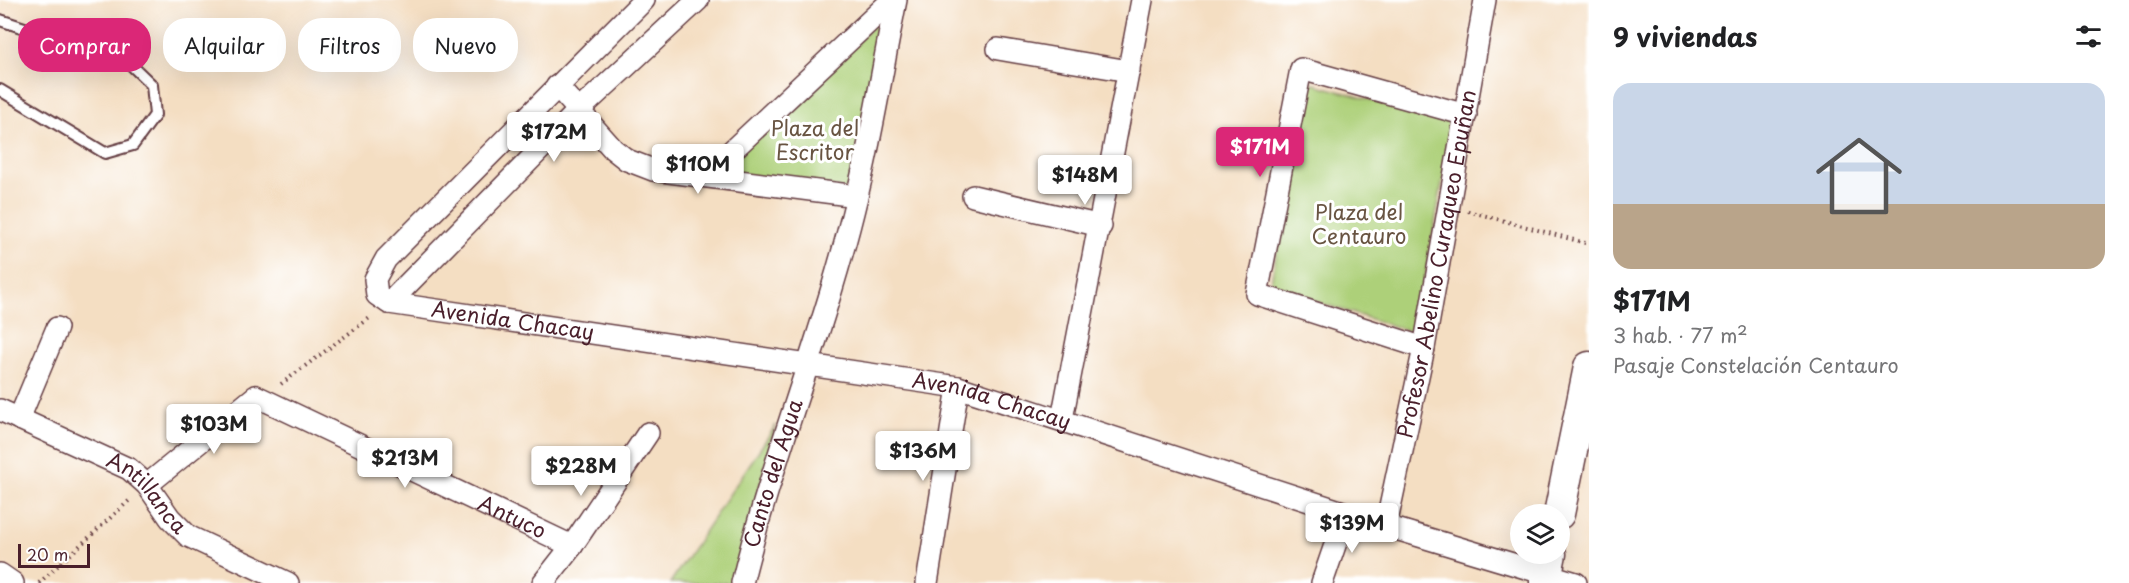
<!DOCTYPE html>
<html lang="es">
<meta charset="utf-8">
<style>
body{margin:0;font-family:"Playpen Sans",sans-serif;background:#f6f6f6;color:#202124;height:100vh;display:flex;flex-direction:column;font-size:22px;white-space:nowrap}
*{box-sizing:border-box;margin:0}
p{font-size:20px;color:#757577}
.icon{flex:none;width:33px;height:33px;fill:none;stroke:currentColor;stroke-width:2;stroke-linecap:round;stroke-linejoin:round}
.map{position:relative;flex:1;overflow:hidden}
.drawer{display:flex;flex-direction:column;background:#fff;width:540px}
.drawer>*{flex:none}
.top-card{position:absolute;left:18px;top:18px;width:570px;height:54px;display:flex;gap:12px}
.tools{position:absolute;left:1510px;top:504px;display:grid;gap:12px}
.tools a{display:grid;place-items:center;width:60px;height:60px;border-radius:50%;background:#fff;box-shadow:0 6px 24px #0002;font-size:30px}
.scale{position:absolute;left:18px;bottom:15px;width:72px;box-sizing:border-box;padding-left:6px;border:3px solid #4a1f2b;border-top:0;font-size:16px;line-height:21px;white-space:nowrap;color:#4a1f2b;-webkit-text-stroke:4px #fff;paint-order:stroke}
.price{position:absolute;translate:-50% -51px;padding:0 14px;border-radius:6px;background:#fff;color:#222;font-size:20px;line-height:39px;filter:drop-shadow(0 2px 3px #0008)}
.price::after{content:'';position:absolute;left:50%;top:36px;width:18px;height:14px;margin-left:-9px;background:inherit;clip-path:polygon(0 0,100% 0,50% 100%)}
.price.on{background:#db2777;color:#fff}
ul{padding:0;list-style:none}
li{display:grid;align-content:center;gap:12px;height:318px;padding:0 24px}
li span{display:grid;place-items:center;height:186px;border-radius:18px;color:#555}
li>.icon{margin-inline-start:auto}
span .icon{width:108px;height:108px;fill:#fffc;stroke-width:1}
li b{font-size:26px}
h2{display:flex;justify-content:space-between;align-items:center;height:72px;padding:0 24px;font-size:26px}
.tag{padding:0 21px;border-radius:24px;background:#fff;box-shadow:0 6px 24px #0002;font-size:21px;line-height:54px}
.tag.on{background:#db2777;color:#fff}
main{display:flex;flex:1;min-height:0}
.map>svg:first-child{display:block}
</style>
<main>
<div class="map">
<svg width="1589" height="583" viewBox="0 0 1589 583">
<rect width="100%" height="100%" fill="#fff"/>
<filter id="ink" filterUnits="userSpaceOnUse"><feTurbulence type="fractalNoise" baseFrequency=".0167" numOctaves="2"/><feDisplacementMap in="SourceGraphic" scale="12" xChannelSelector="R" yChannelSelector="G"/><feConvolveMatrix kernelMatrix="1 2 1 2 8 2 1 2 1" color-interpolation-filters="sRGB"/></filter>
<filter id="wash" filterUnits="userSpaceOnUse"><feTurbulence type="fractalNoise" baseFrequency=".008" numOctaves="4" result="noise"/><feDisplacementMap in="SourceGraphic" scale="24" xChannelSelector="R" yChannelSelector="G"/><feGaussianBlur stdDeviation="1.35" result="paint"/><feColorMatrix in="noise" values="0 0 0 0 0 0 0 0 0 0 0 0 0 0 0 0 0 1.4 0 .05"/><feComposite in="paint" operator="in"/></filter>
<g filter="url(#wash)">
<rect width="100%" height="100%" fill="#f4dec2"/>
<path fill="#add079" stroke="#7c7852" stroke-width="1.5" d="M886,14L850,190L717,173Z
M1310,83L1453,123L1415,333L1270,287Z
M776,425L734,583H670Z"/>
</g>
<g filter="url(#ink)">
<g fill="none" stroke-linecap="round" stroke-linejoin="round">
<g stroke="#643c42" stroke-width="14">
<path id="lane" d="M0,20L128,62L152,85L155,115L133,145L105,153L0,90"/>
</g>
<g stroke="#643c42" stroke-width="24">
<g id="street">
<path id="s1" d="M644,0L386,259L375,279L377,295L389,303L958,387L1386,526L1576,583"/>
<path d="M998,49L1129,71"/>
<path d="M557,86L613,149L627,160L653,170L857,196"/>
<path d="M705,176L892,0"/>
<path d="M973,196L1101,226"/>
<path d="M389,303L578,111L698,0"/>
<path d="M1424,348L1257,294L1301,69L1466,115"/>
<path id="s2" d="M0,410L129,469L147,485L170,518L188,536L288,583"/>
<path d="M19,419L57,328"/>
<path d="M1062,419L1142,0"/>
<path id="s3" d="M147,485L256,396L572,546"/>
<path id="s4" d="M1386,526L1424,348L1485,0"/>
<path d="M0,574L13,583"/>
<path d="M543,583L572,546L648,433"/>
<path id="s5" d="M742,583C774,452 826,327 857,196C873,131 883,65 896,0"/>
<path d="M927,583L958,387"/>
<path d="M1322,583L1346,513"/>
</g>
</g>
<g stroke="#643c42" stroke-width="33">
<path id="secondary" d="M1559,514L1589,367
M1545,583L1551,554"/>
</g>
<path stroke="#643c42" stroke-width="4" stroke-dasharray="1.5 4.5" stroke-linecap="butt" d="M1468,211L1589,244
M281,384L371,317
M39,583L131,499"/>
<use href="#lane" stroke="#fff" stroke-width="10"/>
<use href="#street" stroke="#fff" stroke-width="21"/>
<use href="#secondary" stroke="#fff" stroke-width="30"/>
</g>
</g>
<g text-anchor="middle" stroke-width="6" stroke-linejoin="round" paint-order="stroke">
<g font-size="21" fill="#685442" stroke="#fff">
<text x="815" y="136">Plaza del<tspan x="815" dy="24">Escritor</tspan></text>
<text x="1359" y="220">Plaza del<tspan x="1359" dy="24">Centauro</tspan></text>
</g>
<g font-size="21" fill="#4a1f2b" stroke="#fff">
<text dy="7" stroke="none"><textPath href="#s4" startOffset="267">Profesor Abelino Curaqueo Epuñan</textPath></text>
<text dy="7" stroke="none"><textPath href="#s1" startOffset="544">Avenida Chacay</textPath></text>
<text dy="7" stroke="none"><textPath href="#s1" startOffset="1030">Avenida Chacay</textPath></text>
<text dy="7" stroke="none"><textPath href="#s5" startOffset="114">Canto del Agua</textPath></text>
<text dy="7" stroke="none"><textPath href="#s2" startOffset="171">Antillanca</textPath></text>
<text dy="7" stroke="none"><textPath href="#s3" startOffset="424">Antuco</textPath></text>
</g>
</g>
</svg>
<div class="tools">
<a><svg class="icon" aria-label="layers" viewBox="0 0 24 24"><path d="M12 4l9 5-9 5-9-5zM3 14l9 5 9-5"/></svg></a>
</div>
<div class="scale">20 m</div>
<b class="price" style="left:554px;top:163px">$172M</b>
<b class="price on" style="left:1260px;top:178px">$171M</b>
<b class="price" style="left:698px;top:195px">$110M</b>
<b class="price" style="left:1085px;top:206px">$148M</b>
<b class="price" style="left:214px;top:455px">$103M</b>
<b class="price" style="left:923px;top:482px">$136M</b>
<b class="price" style="left:405px;top:489px">$213M</b>
<b class="price" style="left:581px;top:497px">$228M</b>
<b class="price" style="left:1352px;top:554px">$139M</b>
<div class="top-card">
<a class="tag on">Comprar</a>
<a class="tag">Alquilar</a>
<a class="tag">Filtros</a>
<a class="tag">Nuevo</a>
</div>
</div>
<section class="drawer">
<h2>9 viviendas<svg class="icon" aria-label="filters" viewBox="0 0 24 24"><path d="M4 7h16M4 17h16"/><circle cx="9" cy="7" r="2"/><circle cx="15" cy="17" r="2"/></svg></h2>
<ul>
<li><span style="background:linear-gradient(#c9d6e8 65%,#b9a48a 0)"><svg class="icon" aria-label="home" viewBox="0 0 24 24"><path d="M3 11l9-7 9 7M6 9v11h12V9"/></svg></span><div><b>$171M</b><p>3 hab. · 77 m²</p><p>Pasaje Constelación Centauro</p></div></li>
</ul>
</section>
</main>
